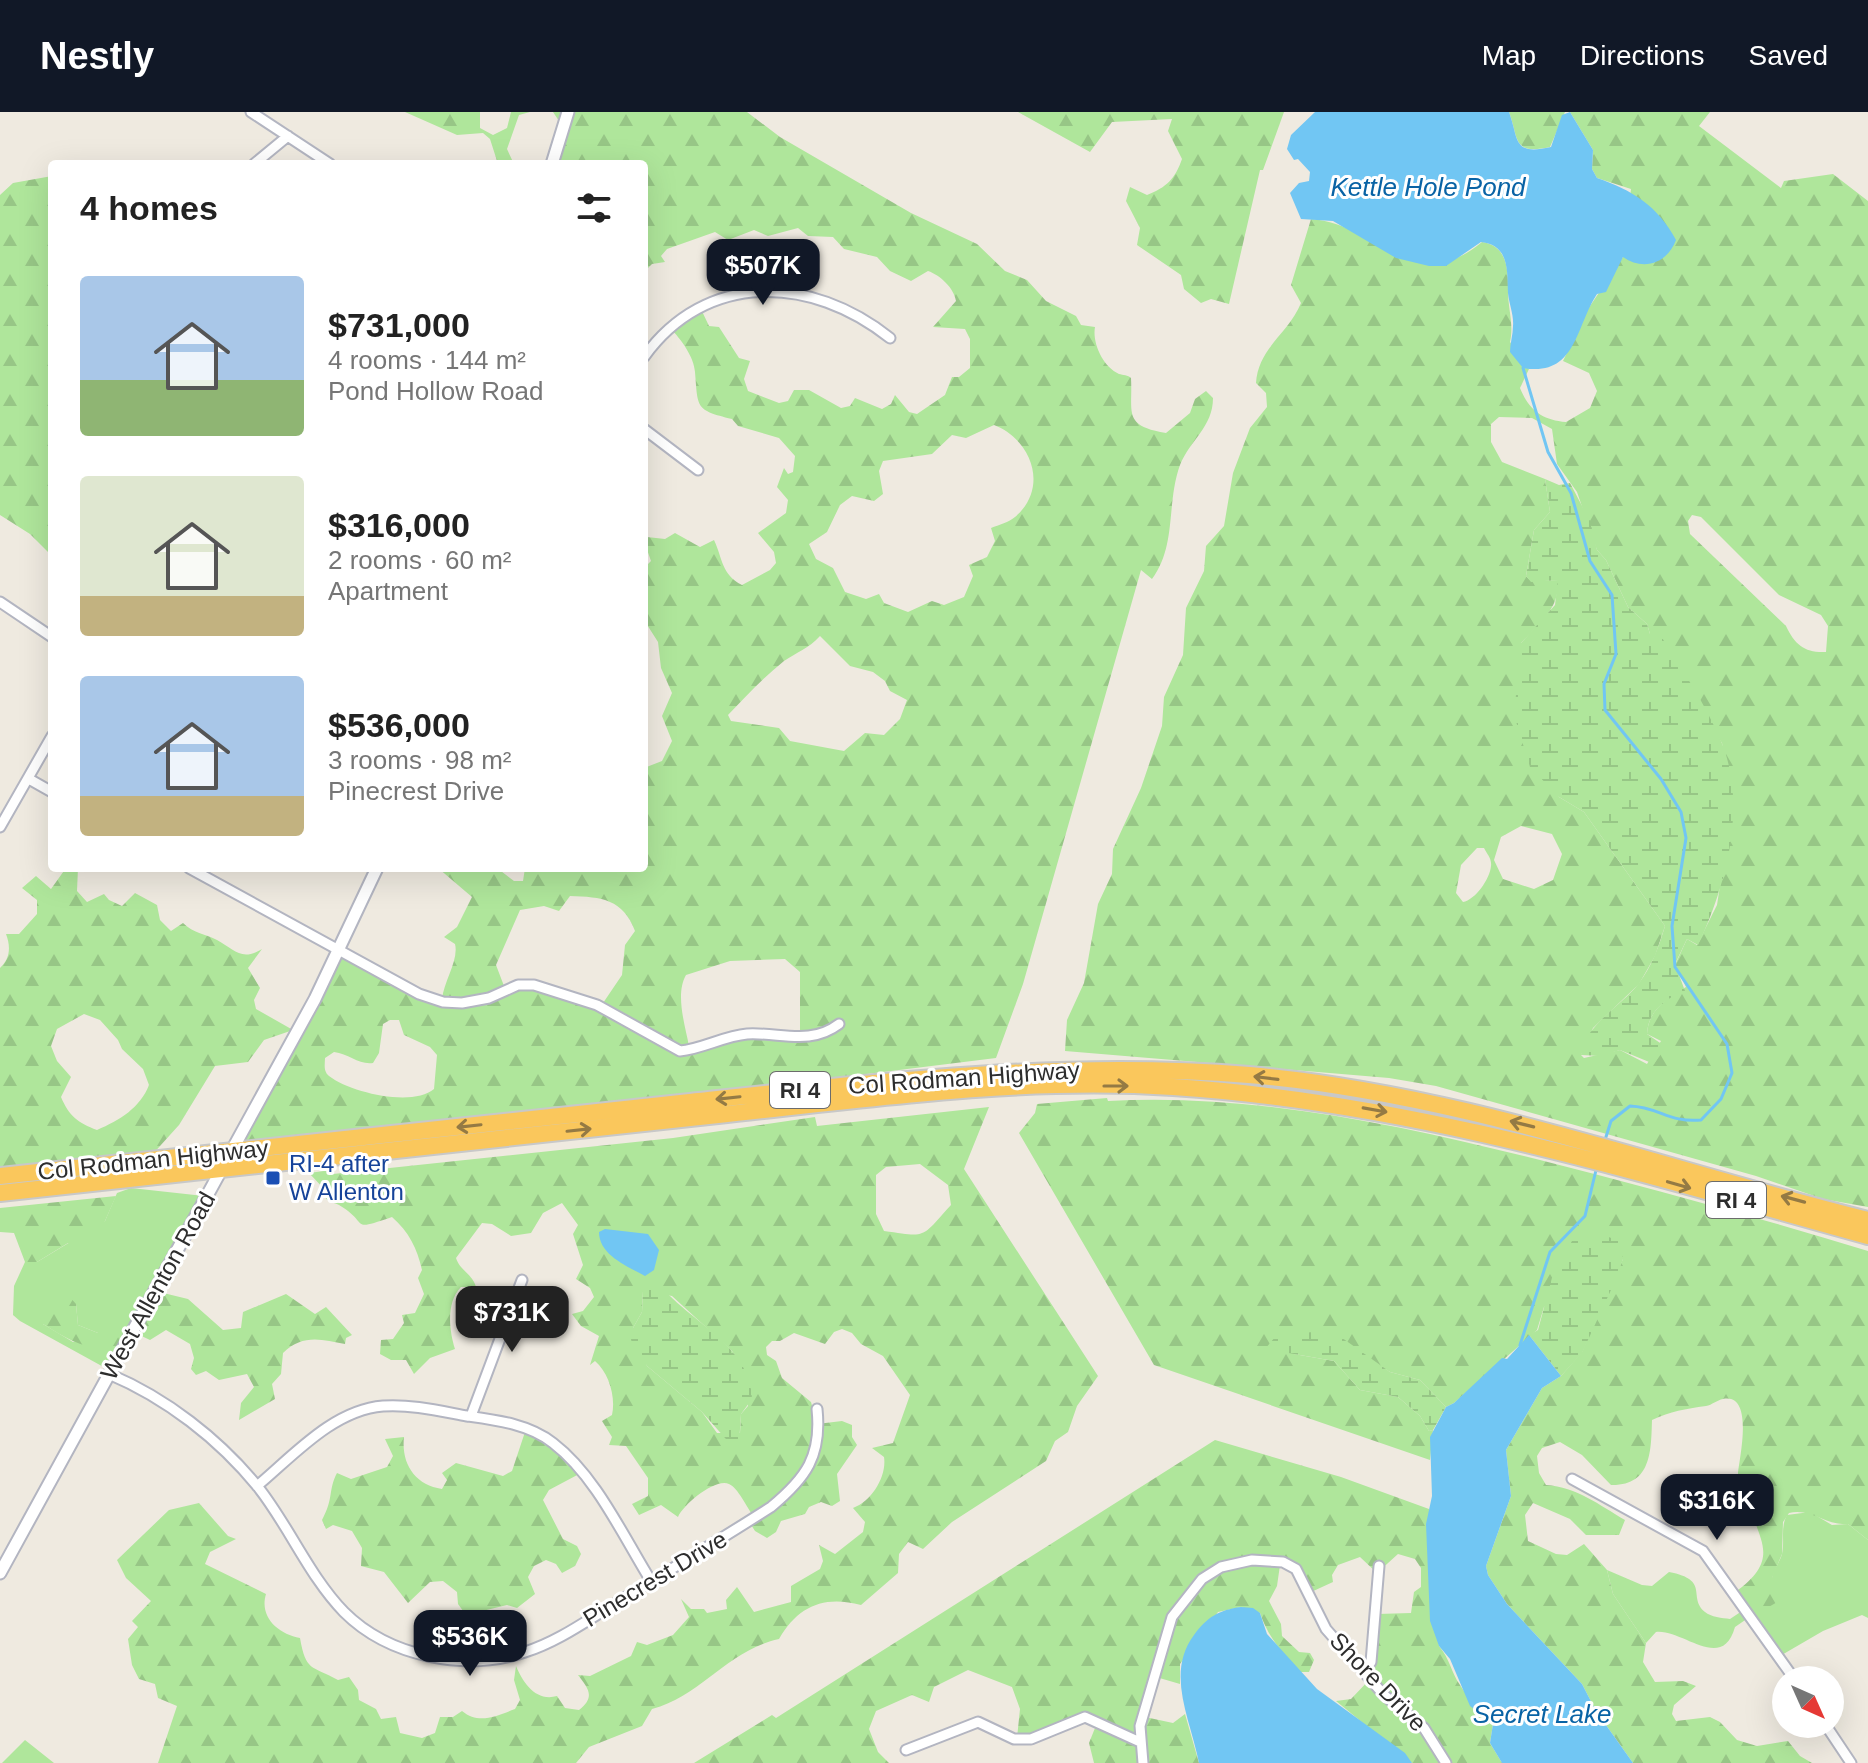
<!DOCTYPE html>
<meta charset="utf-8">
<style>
body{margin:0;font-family:Helvetica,sans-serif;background:#f6f6f6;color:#222;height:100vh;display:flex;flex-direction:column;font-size:30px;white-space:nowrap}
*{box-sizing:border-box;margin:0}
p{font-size:26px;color:#767676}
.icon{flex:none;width:44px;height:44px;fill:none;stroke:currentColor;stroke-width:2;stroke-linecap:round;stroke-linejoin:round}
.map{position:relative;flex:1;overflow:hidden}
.drawer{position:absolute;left:48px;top:48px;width:600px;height:712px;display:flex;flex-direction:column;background:#fff;border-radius:8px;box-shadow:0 8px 32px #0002}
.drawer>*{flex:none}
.needle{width:52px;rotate:135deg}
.buttons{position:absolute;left:1772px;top:1554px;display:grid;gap:16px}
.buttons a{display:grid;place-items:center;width:72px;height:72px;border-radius:50%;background:#fff;box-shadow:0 8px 32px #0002;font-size:40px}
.price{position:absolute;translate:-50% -68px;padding:0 18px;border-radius:16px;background:#111827;color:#fff;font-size:26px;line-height:52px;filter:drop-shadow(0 2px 4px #0008)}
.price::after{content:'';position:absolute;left:50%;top:48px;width:24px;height:18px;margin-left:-12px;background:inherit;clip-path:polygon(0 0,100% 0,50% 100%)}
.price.on{background:#222;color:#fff}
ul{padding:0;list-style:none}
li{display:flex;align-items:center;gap:24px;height:200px;padding:0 32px}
li span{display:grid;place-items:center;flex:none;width:224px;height:160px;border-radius:8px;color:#555}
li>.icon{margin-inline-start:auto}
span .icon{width:96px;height:96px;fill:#fffc;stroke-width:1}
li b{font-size:34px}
h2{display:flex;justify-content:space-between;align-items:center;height:96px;padding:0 32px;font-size:34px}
header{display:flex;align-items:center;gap:48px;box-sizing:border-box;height:112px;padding:0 40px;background:#111827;color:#fff}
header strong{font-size:38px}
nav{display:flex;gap:44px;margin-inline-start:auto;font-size:28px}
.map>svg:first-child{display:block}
</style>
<header>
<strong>Nestly</strong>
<nav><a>Map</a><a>Directions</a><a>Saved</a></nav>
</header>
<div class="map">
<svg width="1868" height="1651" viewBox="0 0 1868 1651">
<defs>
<pattern id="forest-firs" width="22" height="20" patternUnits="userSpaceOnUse" patternTransform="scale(2)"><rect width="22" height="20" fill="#afe69b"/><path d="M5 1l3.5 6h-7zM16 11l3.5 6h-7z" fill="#97c686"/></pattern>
<pattern id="wetland-marsh" width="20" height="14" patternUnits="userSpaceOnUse" patternTransform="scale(2)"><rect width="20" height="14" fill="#afe69b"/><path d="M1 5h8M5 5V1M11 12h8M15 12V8" fill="none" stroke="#97c686"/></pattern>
</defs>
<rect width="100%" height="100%" fill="#efeae0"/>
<path fill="#afe69b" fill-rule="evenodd" d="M131,1076L204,1084L109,1258L20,1209L13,1203L14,1174L25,1150H37L105,1109L117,1081ZM76,1192L78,1213L98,1221L73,1230L43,1212Z
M1810,1400L1832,1413L1848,1412L1868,1428V1506L1862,1503L1823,1519L1780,1544L1752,1504C1767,1493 1770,1484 1772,1466C1773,1458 1780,1450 1782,1442C1785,1428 1780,1416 1787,1403Z
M1607,1458L1642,1473L1652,1474L1669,1460C1711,1468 1687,1485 1705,1500C1711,1505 1722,1506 1730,1507L1745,1497L1751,1504L1735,1515C1722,1561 1683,1517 1656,1520L1646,1531L1613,1482Z
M25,1628L54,1651H2Z"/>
<path fill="url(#forest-firs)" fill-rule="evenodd" d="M405,0H480V16L493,23L507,16L511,0H530L519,3L507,37L513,50L498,52L490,27L483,21L457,23Z
M553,0H747L780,25L911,101L977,132L1005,159L1027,168L1046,189L1076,204L1081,213L1095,215C1092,231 1103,255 1119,262C1123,263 1128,263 1131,266C1133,300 1122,314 1166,321L1190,301L1195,287L1206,279L1213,286C1213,315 1190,328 1180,353C1166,392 1177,433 1152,467L1141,458L1023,872L996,946L235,1040L334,839L413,880L442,887C444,869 459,848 455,832L444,825L457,815L472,785L438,756H497L514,769H523L525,756H644V656L662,649L672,629L662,604L672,581L661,556L658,530L644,508V456L651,449L644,429L647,425L665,427L675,421L700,435L714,428C723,447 721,462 742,473L770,458L776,451L774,440L758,421L786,401L788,388L777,375L784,356L788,362L793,360L795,344L779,326L738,314L732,307C695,298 698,296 695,260C694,245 681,227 670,216L700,195L709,214L719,215L739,246L750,249L744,267L748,279L779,291L788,289L794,278H809L841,296L850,294L855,286L882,297L891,292L895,283L909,300L917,302L945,283L952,265H959L970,256V227L965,217L933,215L956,189C954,176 940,163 928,159L911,169L890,159L877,145L844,137L833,125L808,124L798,116L768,124L754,118L728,128L715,120L667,137L661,144L665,150L652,152L644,160V52H554L563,15ZM994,313C1031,327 1050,375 1015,405C1009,410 999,413 991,416L995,429L987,445L969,453L973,464L964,485L944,493L932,489L908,500L884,491L879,482L866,487L845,480L833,456L816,447L809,432L827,420L840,393L852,384L874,389L883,382L879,359L883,349L932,342L952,323L966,326ZM820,524L850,554L873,560L885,569L890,579L907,588L900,607L884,623L865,621L844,639L790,629L779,616L731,609L728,603C746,584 764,565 784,549C797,540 808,537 820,524ZM570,784C602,785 623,787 635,819L625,833L622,863L601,894L536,873L504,874L496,853L520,798L544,794L559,799ZM785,847L800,860V922L758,919L689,934C685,913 675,882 686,863L730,849ZM390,908H399L404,923L430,935L437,943L434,977C413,995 351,981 329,964C323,959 325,952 325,946L334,940C349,942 359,953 373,951L379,941L383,912Z
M1018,0H1284L1263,58H1260L1229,192L1211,187L1201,191L1184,177L1181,163L1137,133L1140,116L1126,89L1130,75L1147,83C1167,75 1175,67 1182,47L1168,19L1172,7L1112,10L1090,40Z
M1509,0H1565L1550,35C1512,43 1519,27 1509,0Z
M1570,0H1710L1699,14L1781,76L1784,69L1833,62L1868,89V1095L1823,1087L1756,1064L1436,974L1389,966L1065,939L1067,908L1084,871L1098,792L1112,762L1113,737L1141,676L1162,614L1164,585L1183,543L1186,496L1204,459L1206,434L1224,414L1233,361L1250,316L1267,295L1266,281L1256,271C1258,236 1289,221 1301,191L1291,173L1311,107C1377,111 1412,188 1482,130C1508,134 1508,158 1508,179C1508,197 1514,212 1510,230L1529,257L1520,276C1529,298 1542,308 1566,310L1590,296L1597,279L1589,261L1563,249L1588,197L1623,145L1631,77L1597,66L1592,57L1593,38ZM1499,305L1532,306L1552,317L1557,352L1577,380L1597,438L1606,448L1628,495L1647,512L1650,522L1722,631L1733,689L1717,793L1697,833L1687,827L1675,853L1686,875C1668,885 1648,898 1647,922L1661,929L1647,952L1620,938L1584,946L1581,943L1593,916L1639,872L1655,844L1665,814L1584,700L1559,685L1521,531C1539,512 1560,496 1558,468L1531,469L1526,464L1534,418L1550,400L1545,367L1502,350L1491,330V312ZM1692,403L1701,405L1779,483L1821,503L1828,514L1826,540C1805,541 1795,533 1786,514L1690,422L1688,409ZM1521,714L1552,722L1562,742L1553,768L1534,777L1503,767L1494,748L1501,725ZM1477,736H1484C1487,742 1492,747 1491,754C1490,767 1475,788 1463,790L1456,781L1461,753Z
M52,64V444L30,422L0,403V83L13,71Z
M66,756H78L77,779L87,790L104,782L109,788L122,794L135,781L157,793L160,808L171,819L183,811C194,822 204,821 217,828C234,837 241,850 262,837L248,856L260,876L254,888L256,897L293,918L264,928L248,950L215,954L179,1013L151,1044L0,1065V856C10,847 11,835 6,822H19L37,802V788L22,776L36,764L51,777ZM84,902L100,908L118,928L122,937L143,957L149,973C140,996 120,1008 97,1018C78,1011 69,1004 61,985L71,965L57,949L51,934L57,917Z
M1107,986L1108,989C1254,981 1400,1013 1540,1048C1650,1076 1760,1106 1868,1139V1428L1848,1412C1825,1414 1812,1396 1789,1401L1783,1410L1782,1442L1772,1466L1781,1488L1751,1505L1734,1481C1791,1441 1747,1423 1748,1373L1738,1362C1739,1347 1755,1281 1723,1287C1717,1288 1712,1293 1706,1294C1685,1297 1671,1299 1652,1308C1651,1338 1652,1374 1611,1373L1582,1343L1560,1330L1542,1336L1537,1344L1539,1361L1546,1373C1577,1375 1599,1393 1625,1408L1619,1423H1586L1570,1407L1533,1391L1525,1403L1528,1429L1556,1442L1567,1443L1584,1432L1607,1458L1613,1482L1646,1531L1643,1550L1655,1570L1683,1569L1696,1574L1674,1593L1672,1602L1676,1609L1710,1605L1720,1610L1737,1628L1757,1634L1788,1629L1800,1644L1812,1651H1633L1596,1599L1582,1572L1507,1492L1488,1463L1486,1454L1511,1384L1506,1338L1542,1276L1561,1264L1582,1240L1623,1147L1544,1195L1537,1218L1454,1291L1446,1295L1420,1268L1390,1260L1367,1246L1294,1242L1334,1249L1360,1278L1398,1285L1420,1304L1429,1319L1433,1318L1430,1348L1154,1253L1019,1021L1035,1001L1037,992Z
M989,995L964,1057L1098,1264L1077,1294L1068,1320L1055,1329L1046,1349L952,1410L923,1437L908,1430L899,1442L898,1461L861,1493C824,1483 798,1494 779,1527C726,1539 703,1583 652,1597L642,1614L589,1635L576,1651H158L177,1594L158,1586L155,1572L139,1567L132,1553L128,1527L138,1515L132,1509L151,1489L126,1466L117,1448L169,1398L199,1391L228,1424L236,1427L210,1440L205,1452L266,1482C259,1505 278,1522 300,1526C306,1560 311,1553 338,1568L349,1565L358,1578L359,1588L376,1597L381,1607L396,1605L400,1621L422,1626L435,1621L440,1605H453L462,1599C479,1613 496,1604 515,1597L520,1588L514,1568L516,1554C523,1571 536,1590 557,1584L565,1596L579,1598C596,1585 588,1576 578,1563L590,1564L631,1544L637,1530L647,1533L673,1523L689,1505L681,1487L691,1497H704L707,1501L727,1497L726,1488L737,1475L754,1500L791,1490V1474L820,1457L823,1449L819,1433L835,1442L863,1420L865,1410L853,1396C872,1389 887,1364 884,1345L872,1336L893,1331L910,1283L883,1244L861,1232L852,1221L842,1217L834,1220L825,1232L794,1221L780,1229H772L766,1235L767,1243L776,1249L782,1266L811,1290L817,1312L842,1309L852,1313V1325L857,1333L837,1362L840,1389L832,1394L821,1390L809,1395L805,1402L781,1409L776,1420L767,1426L755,1419L748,1408L752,1402C746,1394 738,1376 729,1372C715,1366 684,1392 678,1405L661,1393L639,1403L632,1392L648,1384V1366L626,1334L609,1333L612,1325L602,1309L612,1303C616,1285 609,1261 595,1249L590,1253L599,1224L581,1214L572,1202L583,1199L594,1185L590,1176L576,1167L583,1153L573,1122L578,1113L562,1091L543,1101L531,1121L511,1124L492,1112L482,1111L456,1146C460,1159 472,1161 476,1175H461C446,1190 449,1218 455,1237L430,1246L414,1262L406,1248H391L380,1242L381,1228L393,1227L404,1211L402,1203L415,1201L424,1182L418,1166L422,1158C417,1136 409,1120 392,1105C348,1120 371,1112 339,1093C331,1089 329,1091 323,1083L326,1079L309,1061L331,1058L333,1062L673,1026L815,1005L817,1014ZM920,1052L948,1073L951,1093C920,1127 928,1125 884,1119L876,1102V1063L886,1055ZM643,1179L672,1184L732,1239L744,1258L748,1294L741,1302L740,1321H717L702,1300L647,1254L633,1216L642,1200Z
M116,1084L105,1109L86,1135L68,1131L37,1150H25L14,1121L0,1120V1096Z
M151,1178L188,1187L223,1218L241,1216L243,1200L286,1182L315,1202L326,1195L352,1223L346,1226L345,1232C321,1227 302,1222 283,1241L281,1262L272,1272L275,1287L239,1308L241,1291L254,1275L247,1262L219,1268L206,1259L196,1263L191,1257L194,1246L190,1232L166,1218L150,1228L133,1220Z
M67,1182L76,1192L78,1213L98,1221L114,1217L122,1233C93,1243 68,1228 43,1212L41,1201Z
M526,1317L552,1329L581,1361L549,1378L543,1388L563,1427L577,1434L581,1442L575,1454L562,1461L556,1452L546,1448L534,1454L528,1465L535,1482L517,1496L507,1493L466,1503L458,1492L457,1480L443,1469L430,1470L408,1491L384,1460L361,1454L362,1436L352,1419L333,1413L326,1417L322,1408C334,1386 328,1378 337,1361L351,1367L387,1355L393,1344L385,1327L404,1325C401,1352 415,1373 442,1377L447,1368L442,1361L456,1351L503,1364L512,1359Z
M1215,1328L1341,1365L1429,1397L1439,1534C1450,1547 1451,1560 1460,1573C1470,1589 1482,1599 1493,1612L1490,1631L1502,1651H1412L1336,1589L1351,1587L1370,1567L1365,1559L1377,1502L1411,1501L1414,1480L1421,1475V1456L1415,1447L1398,1442L1377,1461L1360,1445L1338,1453L1332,1463L1333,1470L1309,1481L1299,1460L1280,1453L1277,1474L1269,1489L1281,1512L1282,1524L1299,1540L1310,1541L1314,1548L1309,1560H1300C1283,1542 1268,1525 1260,1501L1241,1495L1218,1500L1180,1552V1572L1156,1565L1145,1605L1173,1611L1185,1602L1199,1651H1094L1089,1631L1097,1611L1089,1606L1040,1627L1017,1626L1020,1597L1012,1575L968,1558L934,1575L929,1590L912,1583L876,1599L869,1617L878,1640L889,1651H694L772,1603L776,1606Z"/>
<path fill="url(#wetland-marsh)" d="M1545,367L1559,373L1570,371L1590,409L1597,438L1606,448L1628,495L1647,512L1650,522L1659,521C1681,556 1705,591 1721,629C1748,693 1726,774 1698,833L1687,827L1675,852L1685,879C1666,886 1648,899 1647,922L1666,935L1654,952L1620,938L1600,944L1581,943C1585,912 1621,895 1639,871C1652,854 1659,834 1665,814L1584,700L1559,685L1530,655L1514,603L1521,531L1555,493L1558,468L1531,470L1526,464L1534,418L1550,400Z
M1595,1119L1618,1129L1623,1147L1616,1167L1582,1241L1561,1264L1529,1223L1538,1218L1553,1162L1572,1129Z
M650,1174C666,1177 670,1185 681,1194C709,1219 751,1243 752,1287L741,1302L739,1332L733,1335L702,1300L647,1254L631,1228L633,1216L642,1200L643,1179Z
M1331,1218L1390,1260L1420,1268L1446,1295L1433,1318L1429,1319L1420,1304L1398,1285L1360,1278L1334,1249L1265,1237L1276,1224Z"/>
<path fill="#71c6f3" d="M1315,0H1509C1519,27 1512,44 1551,35L1562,3L1570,0L1593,38L1592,57L1597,66C1632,78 1658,94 1676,128C1667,152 1643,159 1623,145L1606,180L1597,182C1575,216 1576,265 1523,256L1510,240C1510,231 1513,223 1513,214C1514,203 1509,192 1508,181C1507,160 1510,133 1481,130L1446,154H1429L1396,146L1333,109L1301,107L1290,81L1299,71L1309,69L1310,60L1298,47L1294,48L1287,37L1291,23Z
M605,1117L648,1122L659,1138L654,1158L645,1164C627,1154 599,1143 599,1120Z
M1529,1223L1561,1264L1542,1276L1506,1338L1511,1384L1486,1454L1488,1463L1507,1492L1582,1572L1596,1599L1633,1651H1502L1490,1631L1493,1612L1470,1594L1450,1547L1439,1534L1430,1509L1426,1412L1432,1384L1430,1325L1446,1295L1454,1291L1502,1246L1507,1247Z
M1241,1495L1253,1496L1260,1501L1267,1522L1317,1577L1405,1641L1412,1651H1199C1191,1608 1165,1562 1194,1523C1207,1505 1219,1498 1241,1495Z"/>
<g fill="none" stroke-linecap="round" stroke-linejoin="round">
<path stroke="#71c6f3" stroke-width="3" d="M1523,256L1548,340L1571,381L1590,449L1612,483L1616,542L1604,572L1605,598L1661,667L1681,700L1686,726L1672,814L1675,855L1727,932L1732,961L1721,987L1701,1008C1669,1011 1659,995 1630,994L1611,1009L1605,1028
M1520,1233L1550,1140L1585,1104L1597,1054"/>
<g stroke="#b3b5c1" stroke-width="13">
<path id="minor" d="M251,0L330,52
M254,52L288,24
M644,245C706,159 811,163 890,226
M644,317L698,358
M0,490L52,525
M29,667L52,680
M0,715L52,624
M189,756L419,882L443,890L462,891L489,886L518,873H534L597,893L680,939C702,937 724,924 747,922C780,920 810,934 839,912
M109,1262C166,1286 219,1327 258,1375C289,1414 309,1464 344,1500C389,1545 466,1560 525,1540C560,1529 590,1506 621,1488C671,1457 721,1427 771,1395C806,1366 822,1344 817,1297
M471,1304L522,1168
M1572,1367L1703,1439L1795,1568
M257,1374C293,1344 333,1298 383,1294C411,1292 440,1299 467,1304C496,1308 529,1312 553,1331C596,1364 623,1424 651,1469
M1364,1559L1371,1550L1379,1454
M1825,1612L1851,1651
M906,1638L978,1610L1014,1627H1031L1085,1605L1140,1630
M1143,1651L1140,1614L1172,1505L1202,1467L1221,1455L1252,1448L1283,1450L1296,1457L1326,1517L1384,1583L1424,1616L1446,1651"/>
</g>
<g stroke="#b3b5c1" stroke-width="15">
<path id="tertiary" d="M552,52L568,0
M0,1461L315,887L377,756"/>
</g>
<g stroke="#c8c8c8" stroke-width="20">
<path id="trunk" d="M0,1064C230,1040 460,1014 690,990C876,970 1061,948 1249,963C1461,981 1662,1057 1868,1108
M0,1081C240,1057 479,1028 718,1003C868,987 1021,965 1173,975C1411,990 1639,1061 1868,1124"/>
</g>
<use href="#minor" stroke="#fff" stroke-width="9"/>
<use href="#tertiary" stroke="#fff" stroke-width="11"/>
<use href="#trunk" stroke="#fac75c" stroke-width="16"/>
</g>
<defs><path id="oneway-shaft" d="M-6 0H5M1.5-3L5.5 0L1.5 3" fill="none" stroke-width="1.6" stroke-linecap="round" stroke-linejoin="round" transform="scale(2)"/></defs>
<g stroke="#947a44">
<use href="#oneway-shaft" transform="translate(1266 966) rotate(-173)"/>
<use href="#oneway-shaft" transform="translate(1116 974)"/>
<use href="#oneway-shaft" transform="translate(728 986) rotate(174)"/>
<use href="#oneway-shaft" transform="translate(1375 998) rotate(10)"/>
<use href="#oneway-shaft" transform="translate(1522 1012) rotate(-166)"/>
<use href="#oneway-shaft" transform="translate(469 1014) rotate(174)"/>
<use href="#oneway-shaft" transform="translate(579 1018) rotate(-6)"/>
<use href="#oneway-shaft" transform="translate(1679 1073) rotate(16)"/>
<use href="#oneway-shaft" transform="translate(1793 1087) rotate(-165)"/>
</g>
<rect fill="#1a4fb4" stroke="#fff" stroke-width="3" x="265" y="1058" width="16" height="16" rx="4"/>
<g text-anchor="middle" stroke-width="6" stroke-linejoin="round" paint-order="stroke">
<g fill="#fff" stroke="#6c6c6c" stroke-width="2">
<rect x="770" y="960" width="60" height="36" rx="6"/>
<rect x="1706" y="1070" width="60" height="36" rx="6"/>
</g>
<g font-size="22" font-weight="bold" fill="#2d2d2d">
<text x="800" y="986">RI 4</text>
<text x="1736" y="1096">RI 4</text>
</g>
<g font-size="24" fill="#2d2d2d" stroke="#fff">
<text transform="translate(964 966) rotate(-4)" y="8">Col Rodman Highway</text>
<text transform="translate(153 1048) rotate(-6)" y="8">Col Rodman Highway</text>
<text transform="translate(158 1174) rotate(-61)" y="8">West Allenton Road</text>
<text transform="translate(655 1467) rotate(-31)" y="8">Pinecrest Drive</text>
<text transform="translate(1378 1570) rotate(46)" y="8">Shore Drive</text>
</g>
<g font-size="24" fill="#164399" stroke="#fff" text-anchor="start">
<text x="289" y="1060">RI-4 after<tspan x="289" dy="28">W Allenton</tspan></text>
</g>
<g font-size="26" font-style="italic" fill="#0963a5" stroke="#fff">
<text x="1428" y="84">Kettle Hole Pond</text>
<text x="1542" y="1611">Secret Lake</text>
</g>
</g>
</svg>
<div class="buttons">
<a><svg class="needle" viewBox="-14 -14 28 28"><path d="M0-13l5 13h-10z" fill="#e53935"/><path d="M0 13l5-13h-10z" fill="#767676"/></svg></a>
</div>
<b class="price" style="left:763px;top:195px">$507K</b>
<b class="price on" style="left:512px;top:1242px">$731K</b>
<b class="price" style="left:1717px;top:1430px">$316K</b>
<b class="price" style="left:470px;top:1566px">$536K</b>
<section class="drawer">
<h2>4 homes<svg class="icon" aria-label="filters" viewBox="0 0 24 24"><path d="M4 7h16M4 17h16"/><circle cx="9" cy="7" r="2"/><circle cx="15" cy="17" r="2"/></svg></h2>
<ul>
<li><span style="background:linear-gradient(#a9c7e8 65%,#8fb573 0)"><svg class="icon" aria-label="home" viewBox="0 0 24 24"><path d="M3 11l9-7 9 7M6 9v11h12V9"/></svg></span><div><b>$731,000</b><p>4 rooms · 144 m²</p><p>Pond Hollow Road</p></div></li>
<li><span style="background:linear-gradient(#dfe7d0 75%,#c2b280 0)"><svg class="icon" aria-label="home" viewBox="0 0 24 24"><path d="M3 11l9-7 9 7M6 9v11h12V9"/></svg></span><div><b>$316,000</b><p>2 rooms · 60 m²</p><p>Apartment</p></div></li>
<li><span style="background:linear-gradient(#a9c7e8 75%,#c2b280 0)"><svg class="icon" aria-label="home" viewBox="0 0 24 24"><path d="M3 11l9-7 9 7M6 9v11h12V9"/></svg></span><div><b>$536,000</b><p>3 rooms · 98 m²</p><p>Pinecrest Drive</p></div></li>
</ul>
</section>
</div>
